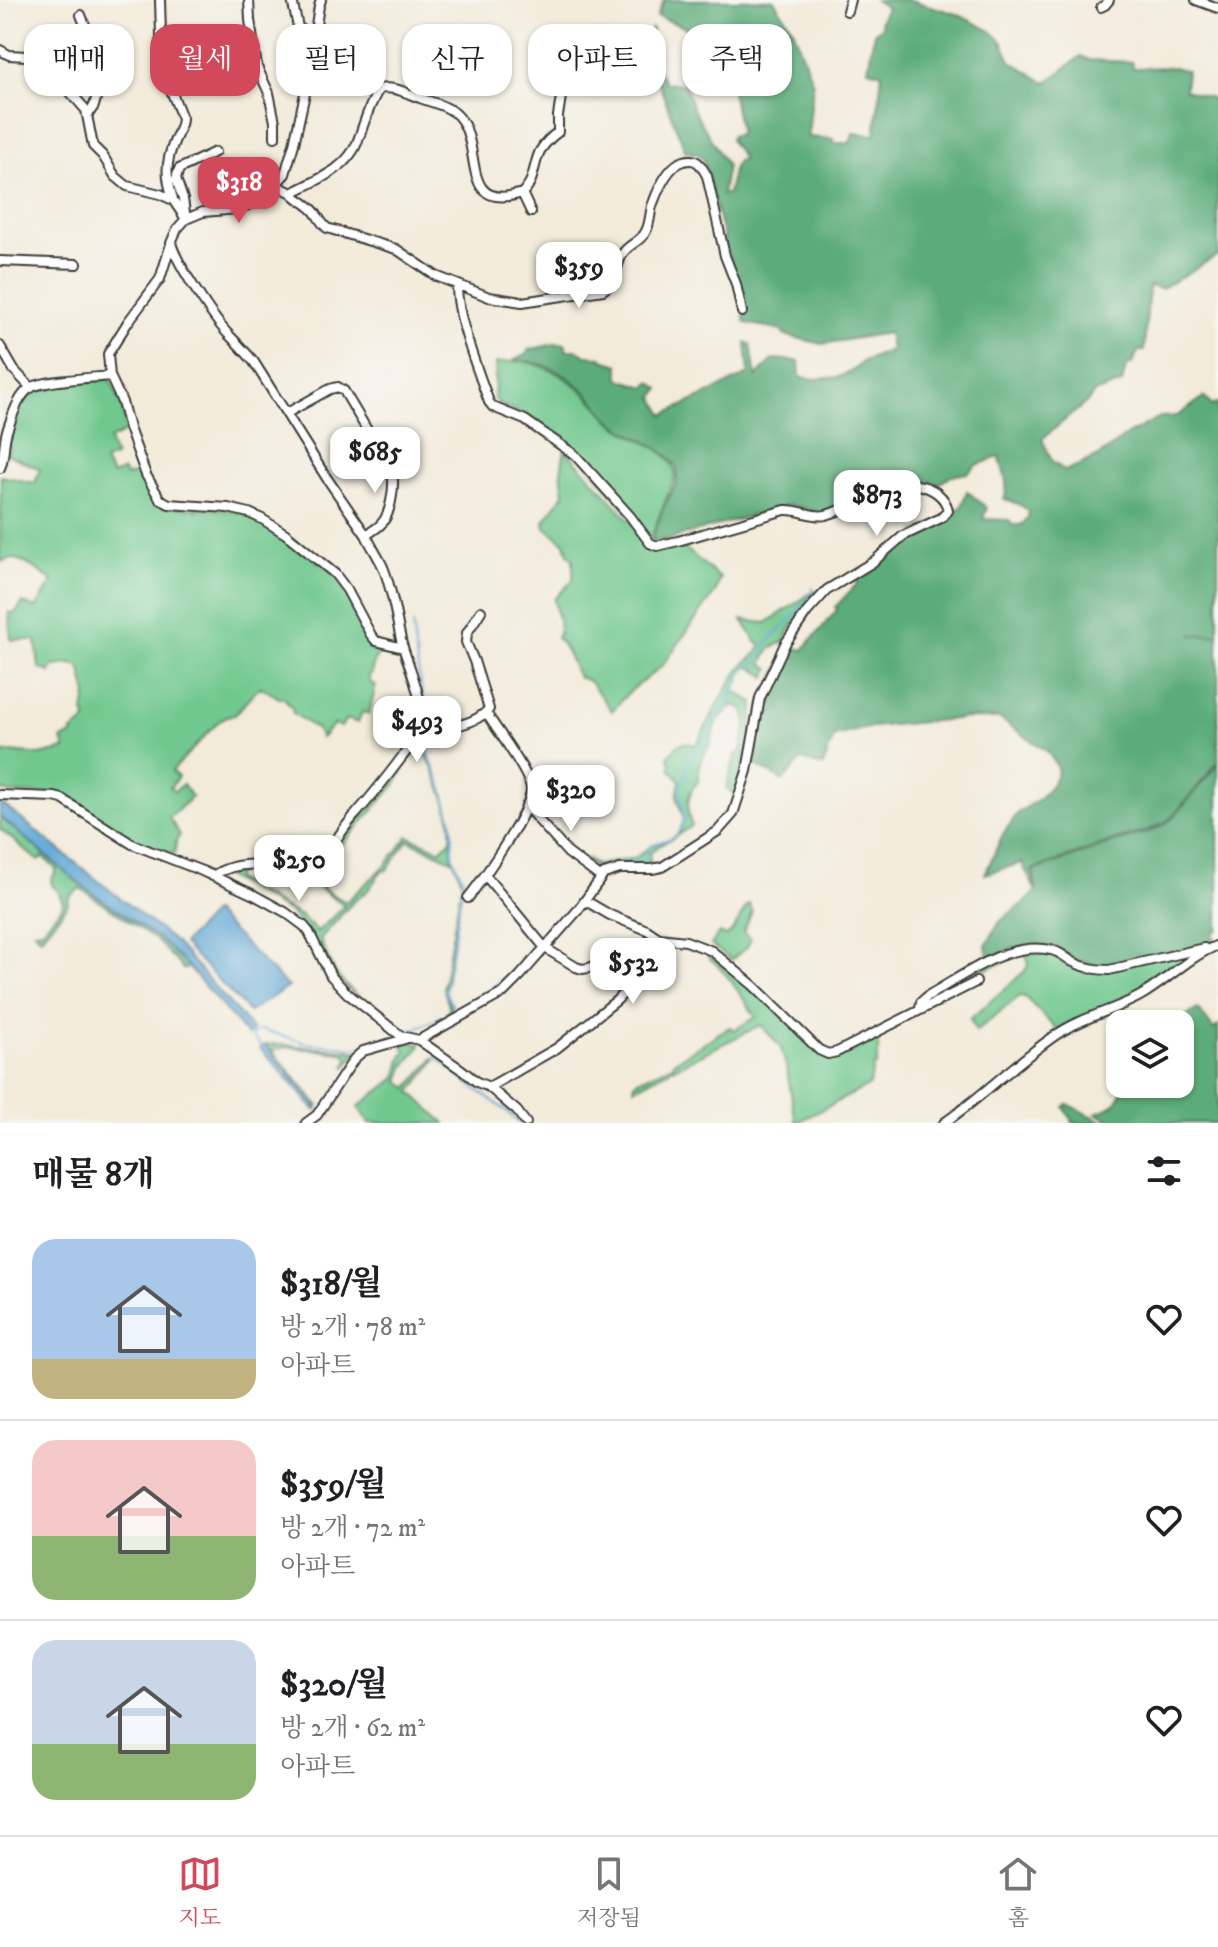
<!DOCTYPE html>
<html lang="ko">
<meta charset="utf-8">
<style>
body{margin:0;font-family:"IM FELL DW Pica","Noto Serif KR",serif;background:#f6f6f6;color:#202124;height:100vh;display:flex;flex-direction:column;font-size:30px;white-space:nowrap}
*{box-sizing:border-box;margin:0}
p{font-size:26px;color:#757577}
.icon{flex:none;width:44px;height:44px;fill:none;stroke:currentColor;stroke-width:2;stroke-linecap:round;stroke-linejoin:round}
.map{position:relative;height:1123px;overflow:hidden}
.drawer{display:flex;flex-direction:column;background:#fff;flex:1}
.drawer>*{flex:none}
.top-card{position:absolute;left:24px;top:24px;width:800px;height:72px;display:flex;gap:16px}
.tools{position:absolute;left:1106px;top:1010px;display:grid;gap:16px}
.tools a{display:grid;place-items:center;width:88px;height:88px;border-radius:16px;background:#fff;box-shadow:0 2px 6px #0004;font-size:40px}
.price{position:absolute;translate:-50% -68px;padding:0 18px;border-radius:16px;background:#fff;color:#222;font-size:26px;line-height:52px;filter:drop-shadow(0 2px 4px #0008)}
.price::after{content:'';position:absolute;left:50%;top:48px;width:24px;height:18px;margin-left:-12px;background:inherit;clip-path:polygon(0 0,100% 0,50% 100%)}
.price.selected{background:#d1495b;color:#fff}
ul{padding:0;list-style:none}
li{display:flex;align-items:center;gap:24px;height:200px;padding:0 32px}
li+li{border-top:2px solid #e0e0e0}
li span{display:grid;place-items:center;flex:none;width:224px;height:160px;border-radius:24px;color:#555}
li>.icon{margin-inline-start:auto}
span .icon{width:96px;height:96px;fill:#fffc;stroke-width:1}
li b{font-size:34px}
h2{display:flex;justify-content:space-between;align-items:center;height:96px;padding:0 32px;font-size:34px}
.pill{padding:0 28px;border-radius:24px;background:#fff;box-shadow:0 2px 6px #0004;font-size:28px;line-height:72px}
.pill.selected{background:#d1495b;color:#fff}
.dock{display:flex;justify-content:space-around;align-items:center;height:112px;border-top:2px solid #e0e0e0;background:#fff;font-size:22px;color:#757577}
.dock a{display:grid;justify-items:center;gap:4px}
.dock .selected{color:#d1495b}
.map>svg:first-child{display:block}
</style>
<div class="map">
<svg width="1218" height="1123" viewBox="0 0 1218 1123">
<rect width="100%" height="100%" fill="#f6f6f2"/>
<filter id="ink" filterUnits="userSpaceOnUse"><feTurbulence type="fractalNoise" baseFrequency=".0125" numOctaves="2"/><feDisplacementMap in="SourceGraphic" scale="16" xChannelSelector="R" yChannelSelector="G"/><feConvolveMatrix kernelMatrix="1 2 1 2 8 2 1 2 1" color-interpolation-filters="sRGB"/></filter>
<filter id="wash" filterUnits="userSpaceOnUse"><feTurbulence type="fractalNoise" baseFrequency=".006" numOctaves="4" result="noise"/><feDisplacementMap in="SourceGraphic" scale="32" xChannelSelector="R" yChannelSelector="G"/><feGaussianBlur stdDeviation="1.8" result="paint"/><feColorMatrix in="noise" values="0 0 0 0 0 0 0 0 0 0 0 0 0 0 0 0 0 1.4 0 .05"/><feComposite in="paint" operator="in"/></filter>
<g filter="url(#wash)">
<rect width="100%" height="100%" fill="#f3ebda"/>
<path fill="#71c88e" stroke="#467255" stroke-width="2" fill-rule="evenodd" d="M523,361C550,367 573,380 592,400C599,408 605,416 613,423C631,439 676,448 675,477L650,539L583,458L566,443L546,432L527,416L503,406L494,399L496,363Z
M110,379L121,403L127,431L109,440L115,457L104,461L112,475L123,471L126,476L143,472C150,486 156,503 173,506C182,509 190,507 199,511L195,508L229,510L248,515L261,520L287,536L335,575L356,609L369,637L381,647L372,668V674L369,675L370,683L376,685L369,714L362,712L358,723L346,719L341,727L334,724L321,738L316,729L293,713L292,708L284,698H279L261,687L254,692L235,715L227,716L217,723L172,771L178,777L170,788L175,791L183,784L192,797L169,818L180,835L176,841L175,854L136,843L86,808L58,794L10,793L0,790V754L10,752L40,755L65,749L62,739L72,735V731L84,723L86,719L84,711L87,695L80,666L70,664L53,666L50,672L39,668L36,640H11L9,612L14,614L23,603L36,608L53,581C44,575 24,559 13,559C10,558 3,561 0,562L1,476L35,483L40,469L7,454C11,438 17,406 30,395C43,383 91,381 110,379Z
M565,449L650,543L678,542L720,578L716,591L663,665L627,694L612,711L589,681L578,677C572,665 566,645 556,638L560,630L554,599L573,580V559L568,554L565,543L545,527L544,521L564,494L561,471Z
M818,591L816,600L801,619L794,623L783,642L770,649L762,663L770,669L766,677L751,667L744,669L732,695L735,691L754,703L750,745L736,796L726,788L736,755L740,753L747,723L744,709L733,705L718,720L709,746L700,762L698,782C686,792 686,813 692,826C685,831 653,848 651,852C649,855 650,861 651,865L598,871L585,860L588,859L593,864L598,865L635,858L654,844L672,839L678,834L684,820L677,797L680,780L670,769L671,764L668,756C678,746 679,738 694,745L698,742C711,717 723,692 740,669C748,657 754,661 761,645L757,643L742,620L766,623L813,592Z
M425,733L426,749L443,791L451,819L452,856L463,881L445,991L452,1005L451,1012L446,1014L450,1009L443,987L462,882L454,861L408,840L387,870L382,871L368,890L352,903L320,939C325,950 329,963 336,973C353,997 382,1011 402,1033L337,980L292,914L227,877V871L244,867L309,870L379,793L420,736L423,743ZM425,751C437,779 454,810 451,840L440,850L408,836L386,865L346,902C331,893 313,889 322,868L395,785L405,766L414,754ZM244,871L276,873L310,881L344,906L317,932L301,916L236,880V875Z
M0,817L81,885L158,938L188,967L184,970L155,939L80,888L69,897L67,906L41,937L34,931L42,930L61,908L63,903L58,891L52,885L51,880L57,870L43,857L38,861L0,829Z
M749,904L752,912L743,933L751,939L747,947L731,960L711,945L719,933L727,936C738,927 740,914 749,904Z
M1207,948L1146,990L1058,1031L1025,997L1020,996L976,1031L970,1019L1025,971L1029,963L1025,953L984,970L923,1004L928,998L990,962L1019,952Z
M709,952L717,957L829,1057L844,1053L876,1037C880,1046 878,1056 876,1066L873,1067L870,1085L796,1123L786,1066L780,1046L761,1025L634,1088L635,1082L638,1080L673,1065V1062C693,1051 710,1038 730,1027L734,1030L756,1017C741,997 728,972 708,957Z
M405,1041L420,1044V1047L404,1067L399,1081L408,1088L434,1058L436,1059L411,1092L445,1123H369L358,1107L396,1078L402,1056L406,1052L401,1042Z
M276,1044L350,1051L357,1052L345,1068L348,1058L344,1053L288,1047L272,1050L319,1106L318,1108L265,1045Z"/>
<path fill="#5cac79" stroke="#3c644a" stroke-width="2" d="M664,0H774L794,31L813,84L808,137L834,139V143H850L853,133L875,135L882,73L868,69L874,33L882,26L880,21L887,8L875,0H910L957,14L991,31L1002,41L1011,61L1046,83L1081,56L1089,60L1132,62L1133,68L1174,67L1187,71L1185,90L1218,100V255L1161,289L1149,286L1144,351H1138L1133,363L1126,367L1122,383L1094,393L1088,401L1042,439L1052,461L1065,471L1097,457L1127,435L1160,417L1177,416L1204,397L1212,406L1218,403V634L1191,635H1218V762L1173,816L1163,823L1149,830L1112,841L1032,870L1035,890L1022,863L985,874L1003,834L1018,813L1039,799L1051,785L1058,773L1056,765L1048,752L1000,719L966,718L872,727L834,736L823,766L801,760L783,781L753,763L761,716L775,712H760L763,701L789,646L803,650L837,610L835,607L858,583L852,577L867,571L913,539L916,532L952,515L953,511L961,508L967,491L987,508L983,519L1009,520L1013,525C1020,525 1022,526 1026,520C1036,508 1013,502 1004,499C1010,486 1003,470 999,457L977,465L967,473L951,476L939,484L922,480L912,481L881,494L864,498L822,513L789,505L666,540H652C656,531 658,520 662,511C667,498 679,485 677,471C674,450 629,435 614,423C606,416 600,408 593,400C574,378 543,358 513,361L527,354L528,350L558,343L566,344V350H578L586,356L602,357L603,360L619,365V379L646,387L651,382L660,389L654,397L664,415L749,374L746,343L751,344L756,377L773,359L799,361L800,377L816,379L839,377L854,370L863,361L891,350L888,333L822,344L784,335L781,330L745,323L742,299L726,247L703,158L698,154L686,152L650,62L648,41L652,27C651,47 653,68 666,83L685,84L693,109L727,166L722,194H728L733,169L737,161L743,159L730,140L731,136L740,133C737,115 733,98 730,80L717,71L713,73L709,66L712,64L711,38L657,16Z
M1218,764V930L1213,933L1215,942L1162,956L1107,968L1079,961L1055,946L1015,948L988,959L986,944C993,937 993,929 1000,922C1011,910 1027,904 1037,890L1033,871L1112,843L1149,832L1164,825L1174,817Z
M1198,1009L1214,1029L1218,1026V1123H1114L1096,1113C1115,1106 1118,1104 1125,1084H1180V1024H1172Z
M1068,1104L1105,1123H1073L1064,1107Z"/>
<path fill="#60a7d6" stroke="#3e6279" stroke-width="2" d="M0,802L176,943L253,1030L247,1035L188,967L158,938L81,885L0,817Z
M213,912L288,987L249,1012L183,944Z
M265,1045L318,1108L316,1111L260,1048Z"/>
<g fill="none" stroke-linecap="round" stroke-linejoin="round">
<path stroke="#60a7d6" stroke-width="2" d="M413,624C414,657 423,690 426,724
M425,733L426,749L443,790L451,819L453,834V856L463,881L445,991L452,1005V1013
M598,870L615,865L644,862L649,848L653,844L672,838L677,834L681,827L684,820L680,788L684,780L688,763L708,739L715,717L729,703L744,669C761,664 762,646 774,636C788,623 802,608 813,592V588
M545,939L580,899L592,878
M248,1032L263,1048
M405,1033L471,1004L525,962L539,946
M251,1035L259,1030H262L307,1043L346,1047L355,1048L381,1042
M436,1057L469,1084L508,1112L519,1123"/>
</g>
</g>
<g filter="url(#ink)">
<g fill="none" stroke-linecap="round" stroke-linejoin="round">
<g stroke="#3c3b38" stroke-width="12">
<path id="minor" d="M160,0L162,68L182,118C182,127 177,134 174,142C165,164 166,177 173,199
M249,0L250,20L257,67L269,93L275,122V137
M292,0L298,27L307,33L316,35
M1196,0L1218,8
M1101,7L1105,5L1109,0
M847,11L850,0
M81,15L93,45L99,87L94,106L87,116
M0,50L9,55L26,56L34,60L45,75L65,86L86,110L93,146L103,156L115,176L127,186L160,194L173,200L186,219L183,199L176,179L179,169L215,152
M276,185L292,193C316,180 346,170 357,143C365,122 367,109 379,89C394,86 406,93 420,98C433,103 450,106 459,117C484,147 458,213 522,193C535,182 533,165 540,151C545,143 551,137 558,132V116L562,90
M292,193C298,200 308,204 314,211C319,217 321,223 327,228L396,249L436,276L489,297L522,302L603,290C618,281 615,266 623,253C629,244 642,241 646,231C650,224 650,214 652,206C657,192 668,165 684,161C697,157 701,165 707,176L725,256L736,284L742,312
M522,193L531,212
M171,244L160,279L128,322L108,354L110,376L122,402L129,428L146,475L160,499L169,504L228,508L249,513L262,519L286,534L335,574L347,590L371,635L376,641L403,648
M0,261L77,264
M0,346L14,370L31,388
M287,413L330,389L338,387L344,391L392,472C395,485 391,513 382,523C378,528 372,531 366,535L326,477L254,362C246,352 238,344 228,334C213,318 177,264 171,243L177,229L186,219L203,212L238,209L258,201L266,196L285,174L294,144L306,89L319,6L321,0
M0,468C5,457 3,443 7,431C12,418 17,397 30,388C45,380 92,378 110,376
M420,729C444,727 472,728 489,709L474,661L466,642L467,633L481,611
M0,795L54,797L62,799L132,844L202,871L254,895L285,912L304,926L309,932L331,976L347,993L401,1036L419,1040L462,1070L477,1082L489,1087L517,1111L526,1123
M526,806L568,853L600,877
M485,875L545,948L576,967L582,969L589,968L609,958L616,957L640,972L637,979L617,1000L557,1048L489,1087
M213,876C230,864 251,863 271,866C286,869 299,873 313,865C327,857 343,827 356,814C372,796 387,777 402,757C408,749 415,741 418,732C428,707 409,668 402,644C396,619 393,591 383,567C378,556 371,546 366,535
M468,898C482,880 532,810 531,789C530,774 496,728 486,713
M586,901L610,915L647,930L659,938L686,941L712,951L754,986L819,1050L828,1054L837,1052L976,982
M639,970L657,954L665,940
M920,1009L921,1002L929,995C965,975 1007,941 1051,950C1059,951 1066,958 1073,962C1085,968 1096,970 1109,970L1204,948
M419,1040L503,993L520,976L578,910L604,874L620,869H652L662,867L718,831L733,814L747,771L760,698L785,644L807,612L827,590L873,562L903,536L941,518L948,511C946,496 931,487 917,485L826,515C812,518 800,509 785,510L678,541L657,546L650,543L630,516L575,455L525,420L493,407L489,402C478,371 457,318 457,286
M306,1123L317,1115L354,1059L363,1051L405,1039
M944,1123C983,1096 1016,1062 1056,1035C1082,1017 1113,1011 1140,996C1168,980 1188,957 1218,945"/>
</g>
<use href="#minor" stroke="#fff" stroke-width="8"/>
</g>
</g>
</svg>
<div class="tools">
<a><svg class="icon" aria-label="layers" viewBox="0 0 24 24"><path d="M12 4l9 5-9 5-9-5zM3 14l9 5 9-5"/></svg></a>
</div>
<b class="price selected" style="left:239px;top:225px">$318</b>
<b class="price" style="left:579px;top:310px">$359</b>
<b class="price" style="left:375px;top:495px">$685</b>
<b class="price" style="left:877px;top:538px">$873</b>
<b class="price" style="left:417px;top:764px">$493</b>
<b class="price" style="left:571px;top:833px">$320</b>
<b class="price" style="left:299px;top:903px">$250</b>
<b class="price" style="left:633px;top:1006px">$532</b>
<div class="top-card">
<a class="pill">매매</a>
<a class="pill selected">월세</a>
<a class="pill">필터</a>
<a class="pill">신규</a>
<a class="pill">아파트</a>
<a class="pill">주택</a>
</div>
</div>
<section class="drawer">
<h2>매물 8개<svg class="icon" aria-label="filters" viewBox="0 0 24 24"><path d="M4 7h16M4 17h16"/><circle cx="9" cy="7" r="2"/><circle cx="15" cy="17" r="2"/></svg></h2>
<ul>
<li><span style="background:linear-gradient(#a9c7e8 75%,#c2b280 0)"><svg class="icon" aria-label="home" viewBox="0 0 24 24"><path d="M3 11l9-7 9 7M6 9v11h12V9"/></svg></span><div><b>$318/월</b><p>방 2개 · 78 m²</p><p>아파트</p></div><svg class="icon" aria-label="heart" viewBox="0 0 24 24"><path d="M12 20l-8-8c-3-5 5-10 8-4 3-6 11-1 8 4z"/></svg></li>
<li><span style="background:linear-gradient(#f6c9c9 60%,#8fb573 0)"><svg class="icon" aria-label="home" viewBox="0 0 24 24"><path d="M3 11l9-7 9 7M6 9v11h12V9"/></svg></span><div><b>$359/월</b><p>방 2개 · 72 m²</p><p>아파트</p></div><svg class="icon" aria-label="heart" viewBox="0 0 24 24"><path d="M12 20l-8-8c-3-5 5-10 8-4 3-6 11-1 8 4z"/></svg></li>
<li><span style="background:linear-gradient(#c9d6e8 65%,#8fb573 0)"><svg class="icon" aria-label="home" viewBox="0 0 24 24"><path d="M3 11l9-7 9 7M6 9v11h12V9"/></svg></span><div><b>$320/월</b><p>방 2개 · 62 m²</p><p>아파트</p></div><svg class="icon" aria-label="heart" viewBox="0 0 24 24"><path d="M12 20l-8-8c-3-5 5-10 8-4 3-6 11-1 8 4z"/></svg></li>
</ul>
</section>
<nav class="dock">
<a class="selected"><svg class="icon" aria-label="map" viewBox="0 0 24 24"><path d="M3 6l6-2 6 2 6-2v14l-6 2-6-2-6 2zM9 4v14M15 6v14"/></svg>지도</a>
<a><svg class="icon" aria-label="saved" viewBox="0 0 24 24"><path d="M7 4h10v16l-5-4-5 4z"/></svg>저장됨</a>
<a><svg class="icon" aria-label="home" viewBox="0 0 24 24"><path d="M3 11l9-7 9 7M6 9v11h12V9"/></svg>홈</a>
</nav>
